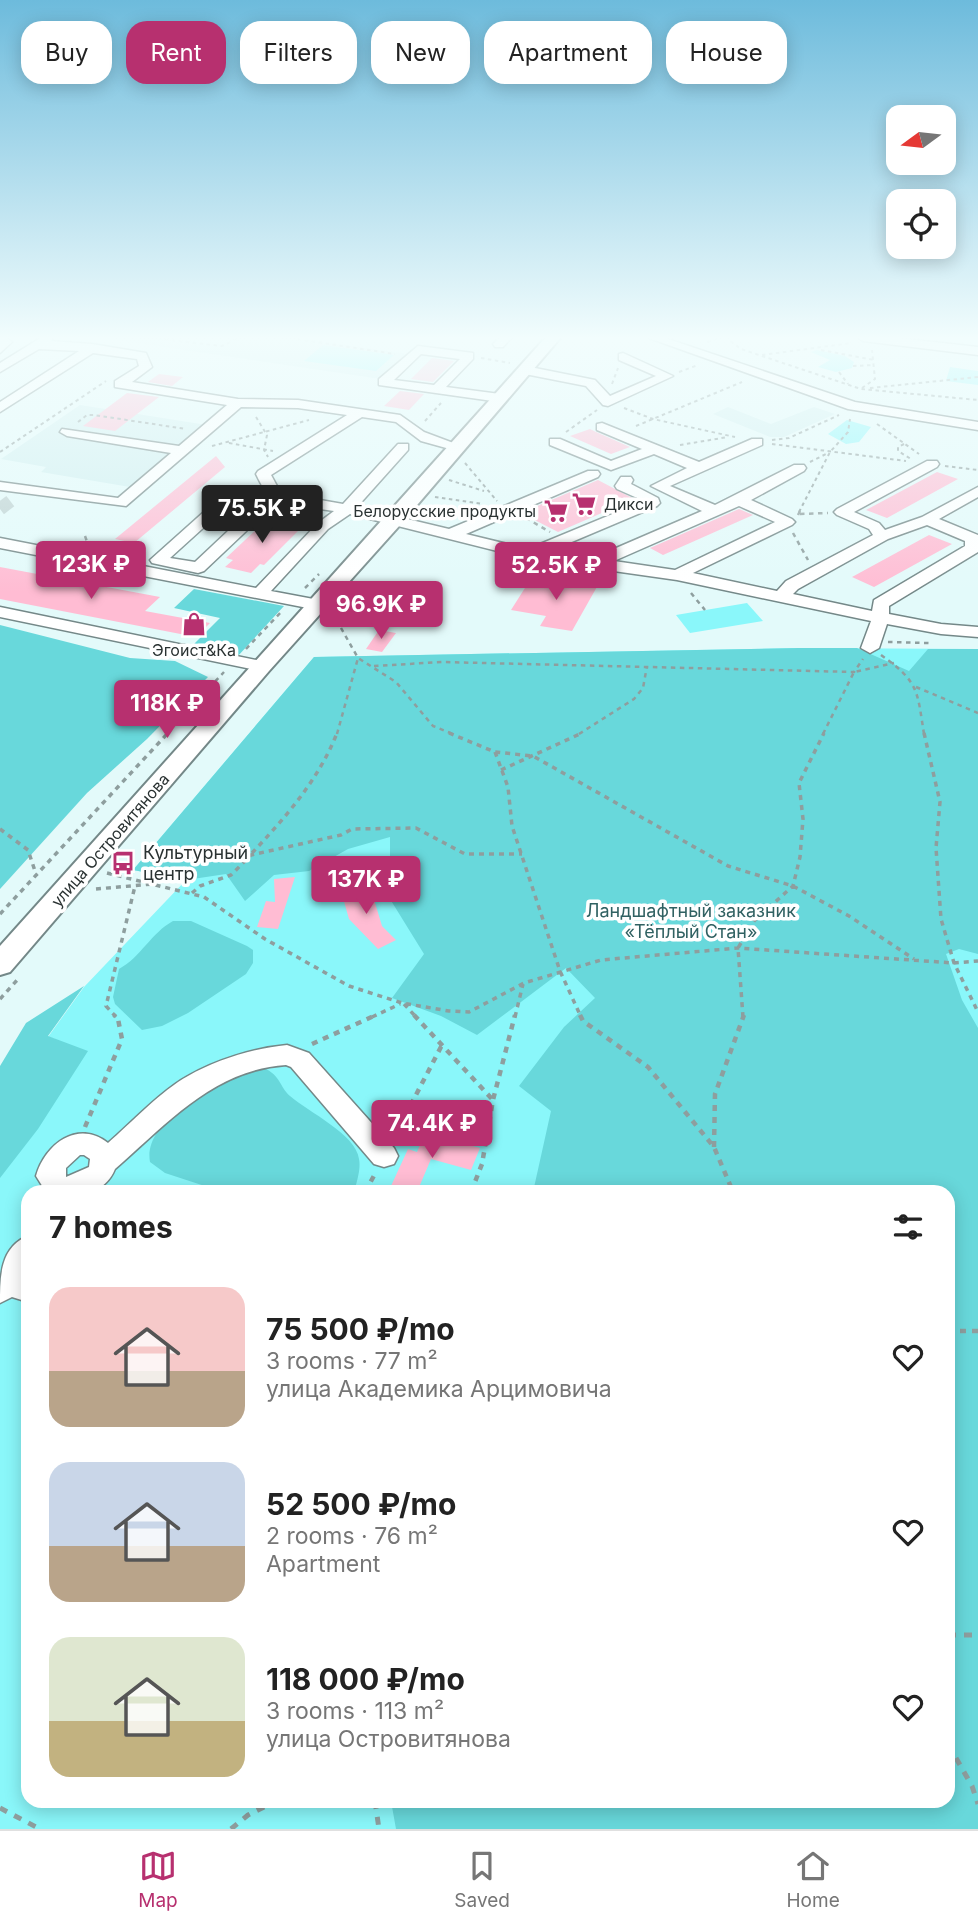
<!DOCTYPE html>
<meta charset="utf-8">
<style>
body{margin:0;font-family:Inter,sans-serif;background:#f6f6f6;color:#222;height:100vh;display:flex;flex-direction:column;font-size:26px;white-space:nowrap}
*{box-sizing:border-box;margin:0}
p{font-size:23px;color:#767676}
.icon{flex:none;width:38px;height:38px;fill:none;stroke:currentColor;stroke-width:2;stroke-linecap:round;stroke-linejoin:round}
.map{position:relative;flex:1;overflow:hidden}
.sheet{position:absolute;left:21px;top:1185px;width:934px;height:623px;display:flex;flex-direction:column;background:#fff;border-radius:21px;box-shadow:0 4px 18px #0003}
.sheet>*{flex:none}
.banner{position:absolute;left:21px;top:21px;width:936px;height:63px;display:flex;gap:14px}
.needle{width:46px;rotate:255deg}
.buttons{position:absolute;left:886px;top:105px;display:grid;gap:14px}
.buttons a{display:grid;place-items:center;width:70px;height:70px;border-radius:14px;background:#fff;box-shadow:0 4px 18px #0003;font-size:35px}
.price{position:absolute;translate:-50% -60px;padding:0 16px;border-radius:7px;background:#b7306f;color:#fff;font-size:23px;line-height:46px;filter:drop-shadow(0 2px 4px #0008)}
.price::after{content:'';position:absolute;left:50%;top:42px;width:21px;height:16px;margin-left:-10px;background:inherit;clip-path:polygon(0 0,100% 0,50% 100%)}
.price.current{background:#222;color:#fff}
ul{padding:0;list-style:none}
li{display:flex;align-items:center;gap:21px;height:175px;padding:0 28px}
li span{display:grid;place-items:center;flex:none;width:196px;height:140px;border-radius:21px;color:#555}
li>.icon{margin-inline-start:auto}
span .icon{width:84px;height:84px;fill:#fffc;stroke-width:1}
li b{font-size:30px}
h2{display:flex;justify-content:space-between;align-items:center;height:84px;padding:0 28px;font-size:30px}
.tag{padding:0 24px;border-radius:21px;background:#fff;box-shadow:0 4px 18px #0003;font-size:24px;line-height:63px}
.tag.current{background:#b7306f;color:#fff}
.tab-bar{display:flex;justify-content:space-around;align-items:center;height:98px;border-top:2px solid #e0e0e0;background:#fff;font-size:19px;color:#767676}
.tab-bar a{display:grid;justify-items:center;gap:4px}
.tab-bar .current{color:#b7306f}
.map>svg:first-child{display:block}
</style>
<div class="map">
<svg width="978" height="1829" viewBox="0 0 978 1829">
<rect width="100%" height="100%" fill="#e3fafa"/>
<path fill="#d0eff0" d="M107,337H298L301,339L408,354L384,377L374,378L110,339Z
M80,405L207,425L130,487L41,472L46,467L1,459Z
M728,407L771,424L814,407L835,414L784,437H770L713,414Z"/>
<path fill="#8af7fa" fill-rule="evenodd" d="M323,345L394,355L376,371L304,361Z
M817,350L845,356L854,362L852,368L836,372L818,367L830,360L811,352Z
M950,367L978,371V385L946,381Z
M847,420L871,427L859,442L846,444L828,434Z
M747,603L763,621L690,633L676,615Z
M799,648L978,649V1829H0V1108L55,1039L48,1037L84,987L186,880L133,870L314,657ZM28,1192H948V1801H28Z"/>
<path fill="#68d8db" d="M194,589L284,606L237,657L191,647L220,618L174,608Z
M0,625L130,658L175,661L208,677L147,739L87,793L0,889Z
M799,648H857L909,671L928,649H978V954L959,949L946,954L962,1000L978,1028V1829H396L391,1801H948V1192H533L551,1111L519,1086L564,1027L595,998L566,968L477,1035L441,1016L392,998L424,954L390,899V837L348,849L309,871L274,875L245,901L226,874L186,880L133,870L314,657Z
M173,921H191L247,946L253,950V963L246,974L188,1013L162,1026L142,1030L115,1004L113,997L119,969C141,957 151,933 173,921Z
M84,986L48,1036L88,1051L38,1129L0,1178V1066L26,1023Z
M264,1068C281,1076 279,1086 290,1096C308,1112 356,1134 359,1159C361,1169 357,1181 354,1192H223L165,1173L150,1162C143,1125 203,1089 232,1074C241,1070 254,1070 264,1068Z"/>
<path fill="#ffbcd3" d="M432,358L454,361L433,382L411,379Z
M159,374L183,377L172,386L148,382Z
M400,391L424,394L409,410L384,406Z
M127,393L159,397L115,431L83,426Z
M590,429L596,432L630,447L611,454L570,436Z
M216,456L225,467L134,543L115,539Z
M937,472L958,479L887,518L866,510Z
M598,480L634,499L558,532L521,513Z
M739,509L753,515L663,555L650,548Z
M276,517L299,522L294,527L301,528L264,565L260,564L251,573L225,567L233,560L226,558L260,526L266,527Z
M929,535L952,544L874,587L852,577Z
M0,567L160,597L145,611L210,623L196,637L0,599Z
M530,580L566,586L570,580L598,585L572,631L540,626L546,616L511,610Z
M379,630L396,633L382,652L366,649Z
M295,877L278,929L257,927L266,901L275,902L274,879Z
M370,886L382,926L396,940L378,949L349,919L341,891Z
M425,1133L480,1148L471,1170L431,1159L417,1192H399L400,1188L391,1186L408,1149L417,1152Z"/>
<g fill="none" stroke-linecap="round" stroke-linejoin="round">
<path stroke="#bed2d2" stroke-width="13" stroke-dasharray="13 7" stroke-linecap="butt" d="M0,509L13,499"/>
<g stroke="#748888" stroke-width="3">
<path id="minor" d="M0,337H7L12,342L0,353Z
M42,337H53L51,341L92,344L146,353L152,367L132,382L238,399L298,400L400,415L424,432L464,447L457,451L421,441L396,422L362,417L271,475L278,488L286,494L343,504L398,444H408V450L357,507L449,529L588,471H598L600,474L598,477L466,534L528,549L644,501L617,489L615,486L621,477H631L633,480L631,484L658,498L660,503L657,506L548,552L593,558L702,511L651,486L687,468L654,454L611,470L550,445V439H560L611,461L642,449L597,430V424L602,423L699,462L752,439H762V445L670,486L715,505L794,465H804L806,468L804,471L751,500L792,519L795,522L792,525L693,573L777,591L786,581L873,535L869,529L837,515L834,512L837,509L927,461H937L939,464L937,467L854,512L879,523L885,530L922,517L978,487V497L939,519L978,535V552L889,606V614L941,624L978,627V637L941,634L887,624L879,648L870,653L861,648L871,621L677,580L529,559L350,514L328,529L271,591L324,601L327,605L324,609L318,610L0,548V538L256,588L318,523L334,511L299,506L292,512L262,516L204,571L198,573L152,563L150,560L215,502L258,507L284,503C268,500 263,488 256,474L258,471L347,415L298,408L241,407L126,506L0,490V482L118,498L171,453L67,436L60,432L62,429L179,446L227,405L115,387V381L139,366L137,359L93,353L0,412V402L79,351L39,349L0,372V363ZM739,506L775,522L675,570L614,561ZM223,510L246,514L195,562L170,558ZM927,525L965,541V546L874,600L872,611L793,594L798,589L888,539Z
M500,337H512L503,347H495L493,344Z
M646,337H662L855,402L978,422V430L848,409Z
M857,337H889L978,347V355L863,341Z
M418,346L473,353V359L446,387L500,394L507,398L500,402L379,385V379ZM421,354L460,359L434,385L394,380Z
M623,353L673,376L608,406L603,405L586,386L525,374L519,370L525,366L595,380L610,396L656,376L619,360V354Z
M0,607L261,661L270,666L261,671L0,617Z
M287,1045L309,1053L394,1148L398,1156L394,1164L384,1167L374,1164L291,1067L286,1065C213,1070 167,1124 115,1169C102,1200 74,1192 46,1192L36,1176C45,1144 78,1119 108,1143C131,1123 162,1090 188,1076C216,1060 254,1048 287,1045ZM80,1155H84L90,1159L89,1167L66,1177V1168Z
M28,1236V1302L12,1297L0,1303C0,1277 0,1247 28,1236Z"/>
</g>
<g stroke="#748888" stroke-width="4">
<path id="major" d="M546,337H561L400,525L269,671L10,972L0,975V946Z"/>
</g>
<path stroke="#8e9e9e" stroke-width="2" stroke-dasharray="3.5 3.5" stroke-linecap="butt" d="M144,337L222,346L241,337
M284,337L395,354
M725,337L741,349L861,389L978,400
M707,342L723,337
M821,350L874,360
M762,355L851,343
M481,358L510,363
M853,366L874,365
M679,372L698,365
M839,372L848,384
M612,384L618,368
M862,388L875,379L872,350
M870,388L978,377
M624,408L653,419L735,437
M256,417L267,435L264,450L268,457
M425,421L441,403
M78,422L87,415H94L186,429
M877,424L919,454
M636,426L742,382
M566,432L597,410
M772,440L789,438L839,415
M229,443L273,451
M772,444L906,461
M904,444L898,447V451L911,459
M680,445L728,437
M212,446L309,420
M0,452L106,381
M810,462L828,453
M465,463L497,501
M945,466L978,470
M449,480L484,491
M435,497L483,504
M799,512L830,452L848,432L850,419"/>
<path stroke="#8e9e9e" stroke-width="2.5" stroke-dasharray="4.5 4.5" stroke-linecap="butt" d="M800,514L828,513
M798,515L800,511
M526,518L550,532
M793,533L808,560
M85,536L89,547
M305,588L319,574
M691,593L705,610
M341,628L358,658L396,682L433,726L453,734
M888,642L929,643
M246,649L282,611
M881,655C919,682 917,690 924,734
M374,666L442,662L854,672L863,659
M916,687L978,713
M166,734L224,672
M337,734L358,658
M579,734L634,699L643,688L647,666
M823,734L854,672L894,663"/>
<path stroke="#8e9e9e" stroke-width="3.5" stroke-dasharray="5 5" stroke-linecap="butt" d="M449,733L495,752L533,756L728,866L793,886L849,916L914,959
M924,733L940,802L936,848L941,919L954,963L978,1012
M495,752L508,787L512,826L560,971L581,1017
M501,770L582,733
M0,829L28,850L36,874
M252,853C286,817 319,779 337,733
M107,873L204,897L265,939L349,986L402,1003L449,1011L469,1012L524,983L601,960L738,948L954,963L978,961
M96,889L153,884
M192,893L200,886L231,875L251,855L341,835L352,829L416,828L465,854H522
M0,914L168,733
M0,999L19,978
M404,1004L416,1017
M116,1017L106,1006L135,886
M372,1017L400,1004
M515,1017L523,984
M743,1017L738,948L754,921L793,886L800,857L803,819L799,783L824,733"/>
<path stroke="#8e9e9e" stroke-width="4.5" stroke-dasharray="6 6" stroke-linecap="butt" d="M414,1015L493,1100
M580,1015L583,1021L648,1067L714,1147L733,1192
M312,1044L376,1015
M85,1127L122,1039L118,1019L114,1015
M394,1137L442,1045
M714,1147L715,1094L744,1015
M365,1192L376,1172
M471,1192L482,1164L493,1100L515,1015
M948,1331H978"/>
<path stroke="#8e9e9e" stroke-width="5" stroke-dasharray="8 8" stroke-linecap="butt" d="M948,1635H978
M948,1744L972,1786L978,1804
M375,1801L379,1829
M0,1808L40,1829
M231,1829L248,1815L276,1801"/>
<use href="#minor" fill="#fff" fill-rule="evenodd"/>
<use href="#major" fill="#fff" fill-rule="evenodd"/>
</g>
<linearGradient id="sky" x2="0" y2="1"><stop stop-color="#6dbbdc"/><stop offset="0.57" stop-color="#f2fdfd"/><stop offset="1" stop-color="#f2fdfd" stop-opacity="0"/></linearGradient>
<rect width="978" height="593" fill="url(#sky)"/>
<defs>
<g id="supermarket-bare" transform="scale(1.89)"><path d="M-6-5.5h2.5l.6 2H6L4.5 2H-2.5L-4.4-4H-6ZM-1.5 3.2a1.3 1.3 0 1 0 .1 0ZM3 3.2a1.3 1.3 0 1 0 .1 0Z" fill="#b7306f" stroke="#fff" stroke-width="2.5" paint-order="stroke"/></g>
<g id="shop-bare" transform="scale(1.89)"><path d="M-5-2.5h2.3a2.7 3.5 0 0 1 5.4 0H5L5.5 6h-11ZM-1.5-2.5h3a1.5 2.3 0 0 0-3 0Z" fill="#b7306f" stroke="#fff" stroke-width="2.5" paint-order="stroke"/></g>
<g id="bus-bare" transform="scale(1.89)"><path d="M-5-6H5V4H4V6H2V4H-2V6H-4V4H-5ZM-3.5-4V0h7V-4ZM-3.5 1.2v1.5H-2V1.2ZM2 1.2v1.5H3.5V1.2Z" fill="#b7306f" stroke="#fff" stroke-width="2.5" paint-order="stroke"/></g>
</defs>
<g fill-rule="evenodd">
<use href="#supermarket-bare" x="584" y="504"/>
<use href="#supermarket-bare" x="556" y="511"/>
<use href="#shop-bare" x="194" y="624"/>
<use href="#bus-bare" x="123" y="863"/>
</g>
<g text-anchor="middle" stroke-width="7" stroke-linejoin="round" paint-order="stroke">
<g font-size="16" fill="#2a3232" stroke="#fff" text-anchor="start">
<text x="604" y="510">Дикси</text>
<text x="536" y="517" text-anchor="end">Белорусские продукты</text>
<text x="194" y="656" text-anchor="middle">Эгоист&amp;Ка</text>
</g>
<g font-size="16" fill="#2a3232" stroke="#fff">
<text transform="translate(110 840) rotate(-49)" y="6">улица Островитянова</text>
</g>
<g font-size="18" fill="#2a3232" stroke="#fff" text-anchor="start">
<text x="143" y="859">Культурный<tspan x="143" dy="21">центр</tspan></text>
</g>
<g font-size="18" fill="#306162" stroke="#fff">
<text x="691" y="917">Ландшафтный заказник<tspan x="691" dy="21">«Тёплый Стан»</tspan></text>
</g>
</g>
</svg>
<div class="buttons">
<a><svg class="needle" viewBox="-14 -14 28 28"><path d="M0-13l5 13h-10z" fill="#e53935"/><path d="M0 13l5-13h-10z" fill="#767676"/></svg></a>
<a><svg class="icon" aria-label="locate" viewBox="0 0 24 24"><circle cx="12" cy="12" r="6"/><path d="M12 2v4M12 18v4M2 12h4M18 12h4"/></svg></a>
</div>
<b class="price current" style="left:262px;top:545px">75.5K ₽</b>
<b class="price" style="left:91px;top:601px">123K ₽</b>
<b class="price" style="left:556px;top:602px">52.5K ₽</b>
<b class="price" style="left:381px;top:641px">96.9K ₽</b>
<b class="price" style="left:167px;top:740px">118K ₽</b>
<b class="price" style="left:366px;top:916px">137K ₽</b>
<b class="price" style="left:432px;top:1160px">74.4K ₽</b>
<div class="banner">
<a class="tag">Buy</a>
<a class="tag current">Rent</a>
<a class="tag">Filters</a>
<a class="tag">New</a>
<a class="tag">Apartment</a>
<a class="tag">House</a>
</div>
<section class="sheet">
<h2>7 homes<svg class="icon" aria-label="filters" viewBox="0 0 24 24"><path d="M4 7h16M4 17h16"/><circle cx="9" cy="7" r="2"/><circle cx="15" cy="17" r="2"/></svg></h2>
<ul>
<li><span style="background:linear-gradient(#f6c9c9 60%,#b9a48a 0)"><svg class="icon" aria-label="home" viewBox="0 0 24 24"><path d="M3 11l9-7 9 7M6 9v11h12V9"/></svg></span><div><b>75 500 ₽/mo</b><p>3 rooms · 77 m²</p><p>улица Академика Арцимовича</p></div><svg class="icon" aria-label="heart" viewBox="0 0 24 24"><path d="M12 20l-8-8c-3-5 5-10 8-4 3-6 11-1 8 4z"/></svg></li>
<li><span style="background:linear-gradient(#c9d6e8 60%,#b9a48a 0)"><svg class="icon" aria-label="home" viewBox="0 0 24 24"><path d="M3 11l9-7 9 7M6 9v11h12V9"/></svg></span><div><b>52 500 ₽/mo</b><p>2 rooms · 76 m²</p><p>Apartment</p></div><svg class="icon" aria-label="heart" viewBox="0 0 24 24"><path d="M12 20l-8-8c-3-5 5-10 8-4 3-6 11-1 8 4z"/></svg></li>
<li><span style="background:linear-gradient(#dfe7d0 60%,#c2b280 0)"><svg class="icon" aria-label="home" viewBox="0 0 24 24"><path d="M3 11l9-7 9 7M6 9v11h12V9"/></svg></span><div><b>118 000 ₽/mo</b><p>3 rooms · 113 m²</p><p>улица Островитянова</p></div><svg class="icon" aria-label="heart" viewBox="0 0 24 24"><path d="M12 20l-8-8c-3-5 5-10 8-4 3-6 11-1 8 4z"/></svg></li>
</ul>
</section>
</div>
<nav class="tab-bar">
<a class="current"><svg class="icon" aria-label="map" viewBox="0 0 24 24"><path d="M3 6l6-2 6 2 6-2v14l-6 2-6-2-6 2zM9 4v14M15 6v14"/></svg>Map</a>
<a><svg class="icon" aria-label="saved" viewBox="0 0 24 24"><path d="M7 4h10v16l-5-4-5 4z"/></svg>Saved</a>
<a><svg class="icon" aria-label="home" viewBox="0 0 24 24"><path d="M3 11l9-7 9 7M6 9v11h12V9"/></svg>Home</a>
</nav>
